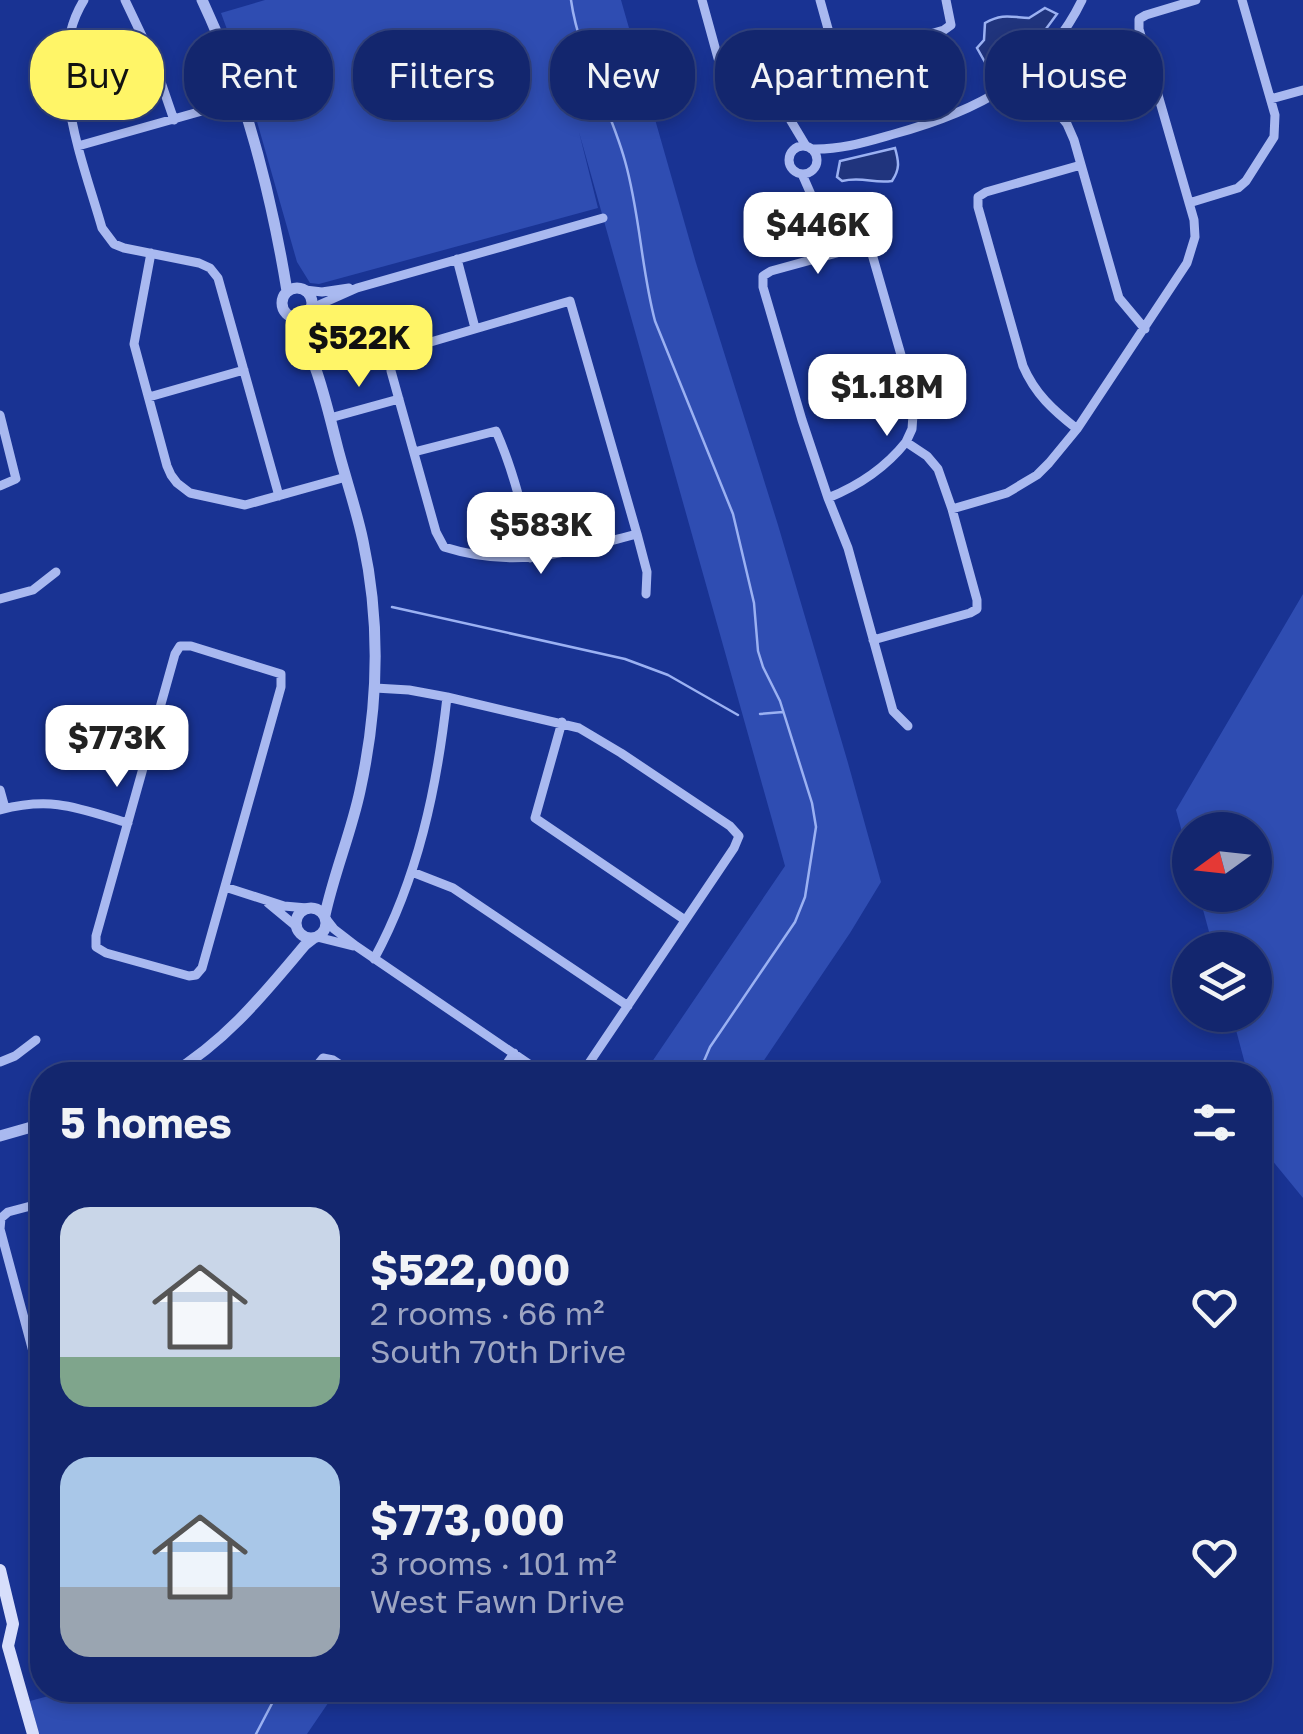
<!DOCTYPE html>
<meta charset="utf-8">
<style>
body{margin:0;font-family:"Golos Text",sans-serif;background:#203276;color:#f1f3f6;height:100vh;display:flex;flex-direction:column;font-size:38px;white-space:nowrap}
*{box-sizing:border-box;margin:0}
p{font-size:32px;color:#9da5c2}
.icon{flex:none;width:55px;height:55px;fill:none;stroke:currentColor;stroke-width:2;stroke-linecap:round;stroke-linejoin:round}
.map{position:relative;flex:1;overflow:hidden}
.sheet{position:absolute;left:30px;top:1062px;width:1242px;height:640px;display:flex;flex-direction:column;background:#13266e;border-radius:40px;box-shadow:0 5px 15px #0003,0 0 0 2px #324381}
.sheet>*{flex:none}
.top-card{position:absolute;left:30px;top:30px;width:1245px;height:90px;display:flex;gap:20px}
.needle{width:65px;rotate:255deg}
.buttons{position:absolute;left:1172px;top:812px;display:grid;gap:20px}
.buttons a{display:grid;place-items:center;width:100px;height:100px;border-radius:50%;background:#13266e;box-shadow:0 5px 15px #0003,0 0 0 2px #324381;font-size:50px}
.price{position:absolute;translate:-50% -85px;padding:0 22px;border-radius:20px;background:#fff;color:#222;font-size:32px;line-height:65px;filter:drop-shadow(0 2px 5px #0008)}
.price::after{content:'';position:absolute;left:50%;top:60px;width:30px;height:22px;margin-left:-15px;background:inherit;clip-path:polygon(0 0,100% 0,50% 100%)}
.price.selected{background:#fff567;color:#111}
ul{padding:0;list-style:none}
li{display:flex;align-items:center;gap:30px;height:250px;padding:0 30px}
li span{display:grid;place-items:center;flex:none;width:280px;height:200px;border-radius:30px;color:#555}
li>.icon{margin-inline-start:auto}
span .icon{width:120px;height:120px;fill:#fffc;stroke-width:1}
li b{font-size:42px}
h2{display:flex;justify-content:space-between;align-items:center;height:120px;padding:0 30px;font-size:42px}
.chip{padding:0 35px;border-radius:40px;background:#13266e;box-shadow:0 5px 15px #0003,0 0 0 2px #324381;font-size:35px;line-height:90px}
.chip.selected{background:#fff567;color:#111}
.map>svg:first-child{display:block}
</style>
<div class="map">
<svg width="1303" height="1734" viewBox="0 0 1303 1734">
<rect width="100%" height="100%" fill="#193393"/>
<path fill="#2f4db2" d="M265,0H621L696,263L778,525L848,763L881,882L850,933L754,1075H643L785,866L579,132L598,208L319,284L310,283L297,262L244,76L221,13Z
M1096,30L1119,36L1126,65L1134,82L1129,90L1118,86L1089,51V39Z
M1303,594V1198L1271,1159L1260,1118V1075H1248L1232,1015H1255V950H1214L1199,895H1255V830H1190V861L1176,810Z
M71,1690H337L307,1734H39L30,1701Z"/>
<path fill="#20347d" stroke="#9bb1f2" stroke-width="2.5" d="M1045,8L1057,14L1029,52L1006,72L997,63L986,64L977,48L984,40L985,23C1002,13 1011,17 1029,18Z
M895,148C899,162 900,169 892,181C873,184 863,176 842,181L837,177L840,161Z"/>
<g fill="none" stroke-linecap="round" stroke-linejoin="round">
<path stroke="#9bb1f2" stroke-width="2.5" d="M571,0C579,57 610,106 625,161C640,214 641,268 655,321L733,514L754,603L758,651L763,667L780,701L812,803L816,827L805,897L795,922L710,1047L698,1075
M392,607L625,659L668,675L738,715
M760,714L783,712
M256,1734L279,1690"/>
<path stroke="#a9b9f0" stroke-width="9" d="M84,0C43,65 83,161 102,228L114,244L124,248L199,263L210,268L218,278L279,496
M125,0L153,59L174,120
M702,0L724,80L729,88L738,89L944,30L951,25L946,0
M820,0L837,61
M1025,73L1067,124L1074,140L1119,298L1145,329
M779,77L791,121L806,146
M1271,99L1303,90
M78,146L241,100
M789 160a14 14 0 1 1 28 0a14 14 0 1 1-28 0Z
M811,149C841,150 866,142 894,134C974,112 1044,79 1082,0
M802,174L813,199L829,254
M1189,203L1238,188L1246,181L1274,137L1275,115L1242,0
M151,253L134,344L167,466L171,475L177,483L190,493L245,505L346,477
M457,259L475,328
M305,290L322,292L349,288
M312,308L357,288L603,218
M149,397L244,370
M0,415L16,479L0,486
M330,418L399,399
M1077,429C1053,410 1035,394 1023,366L978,207V197L986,192L1081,165
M414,452L496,431C511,465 528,521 530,558
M828,498C858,486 886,467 906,442
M952,509L1007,493L1037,475L1049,463L1077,429L1187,263L1195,237L1194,220L1139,29V19L1146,15L1196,0
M637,534C567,552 517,570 444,547L436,532L391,371L390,354L570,301L637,534L647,572L646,594
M0,599L33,590L56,572
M873,640L970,613L977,609V600L952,509L938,469L927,456L906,442L912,429L914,400L872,254L868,247L862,246L771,271L763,276V287L802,420L828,498L848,548L893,711L908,726
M180,646H191L281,674V687L202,968L196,975L189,976L106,953L96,947V936L175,654Z
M375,688L409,690L447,697L579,728L621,753L730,826L739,836L734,848L581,1075
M562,722L535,818L685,920
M0,790L5,808
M0,810C52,796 78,808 128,823
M412,872L453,888L628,1006
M225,887L284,906L307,908
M268,903L297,927
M327,920L334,929L356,946L545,1075
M317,937L353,946
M374,959C418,878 437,788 447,697
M0,1062L15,1056L36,1040
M309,1075L323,1058L333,1060L356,1075
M499,1075L514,1053
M42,1203L8,1212L1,1218L0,1229L42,1385"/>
<path stroke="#a9b9f0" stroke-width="11" d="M202,0C245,91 271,193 287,291
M282 303a15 15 0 1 1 30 0a15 15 0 1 1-30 0Z
M292,317C317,358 327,407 339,453C347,483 357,512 363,541C381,624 378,709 360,791C351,833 334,873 325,915
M296 923a15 15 0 1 1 30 0a15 15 0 1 1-30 0Z
M170,1075C228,1039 262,996 305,945L314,938
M0,1136L42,1124"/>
<path stroke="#d7defb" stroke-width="12" d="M0,1570L13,1624L8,1646L33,1734"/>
</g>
</svg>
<div class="buttons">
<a><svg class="needle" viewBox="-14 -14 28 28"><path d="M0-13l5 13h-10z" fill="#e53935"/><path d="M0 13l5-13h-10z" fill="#9da5c2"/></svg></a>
<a><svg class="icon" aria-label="layers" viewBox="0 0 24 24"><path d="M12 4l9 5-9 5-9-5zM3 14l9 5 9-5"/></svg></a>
</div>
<b class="price" style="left:818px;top:277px">$446K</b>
<b class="price selected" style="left:359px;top:390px">$522K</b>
<b class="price" style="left:887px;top:439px">$1.18M</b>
<b class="price" style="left:541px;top:577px">$583K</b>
<b class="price" style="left:117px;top:790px">$773K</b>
<div class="top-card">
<a class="chip selected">Buy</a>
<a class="chip">Rent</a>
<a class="chip">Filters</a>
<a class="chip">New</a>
<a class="chip">Apartment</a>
<a class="chip">House</a>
</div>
<section class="sheet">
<h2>5 homes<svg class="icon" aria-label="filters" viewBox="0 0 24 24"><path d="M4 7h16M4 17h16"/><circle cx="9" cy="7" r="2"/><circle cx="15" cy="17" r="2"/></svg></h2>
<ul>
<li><span style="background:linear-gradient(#c9d6e8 75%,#7fa58c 0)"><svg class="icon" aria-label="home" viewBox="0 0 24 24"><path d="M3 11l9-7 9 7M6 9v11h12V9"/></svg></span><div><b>$522,000</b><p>2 rooms · 66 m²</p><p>South 70th Drive</p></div><svg class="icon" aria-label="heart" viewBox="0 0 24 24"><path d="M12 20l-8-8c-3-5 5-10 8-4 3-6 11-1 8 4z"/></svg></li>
<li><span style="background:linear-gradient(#a9c7e8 65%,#9aa5b1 0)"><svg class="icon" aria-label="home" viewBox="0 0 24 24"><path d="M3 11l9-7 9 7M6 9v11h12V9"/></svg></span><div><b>$773,000</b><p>3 rooms · 101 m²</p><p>West Fawn Drive</p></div><svg class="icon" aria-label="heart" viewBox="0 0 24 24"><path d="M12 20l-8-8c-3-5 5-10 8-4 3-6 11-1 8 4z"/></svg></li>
</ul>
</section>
</div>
